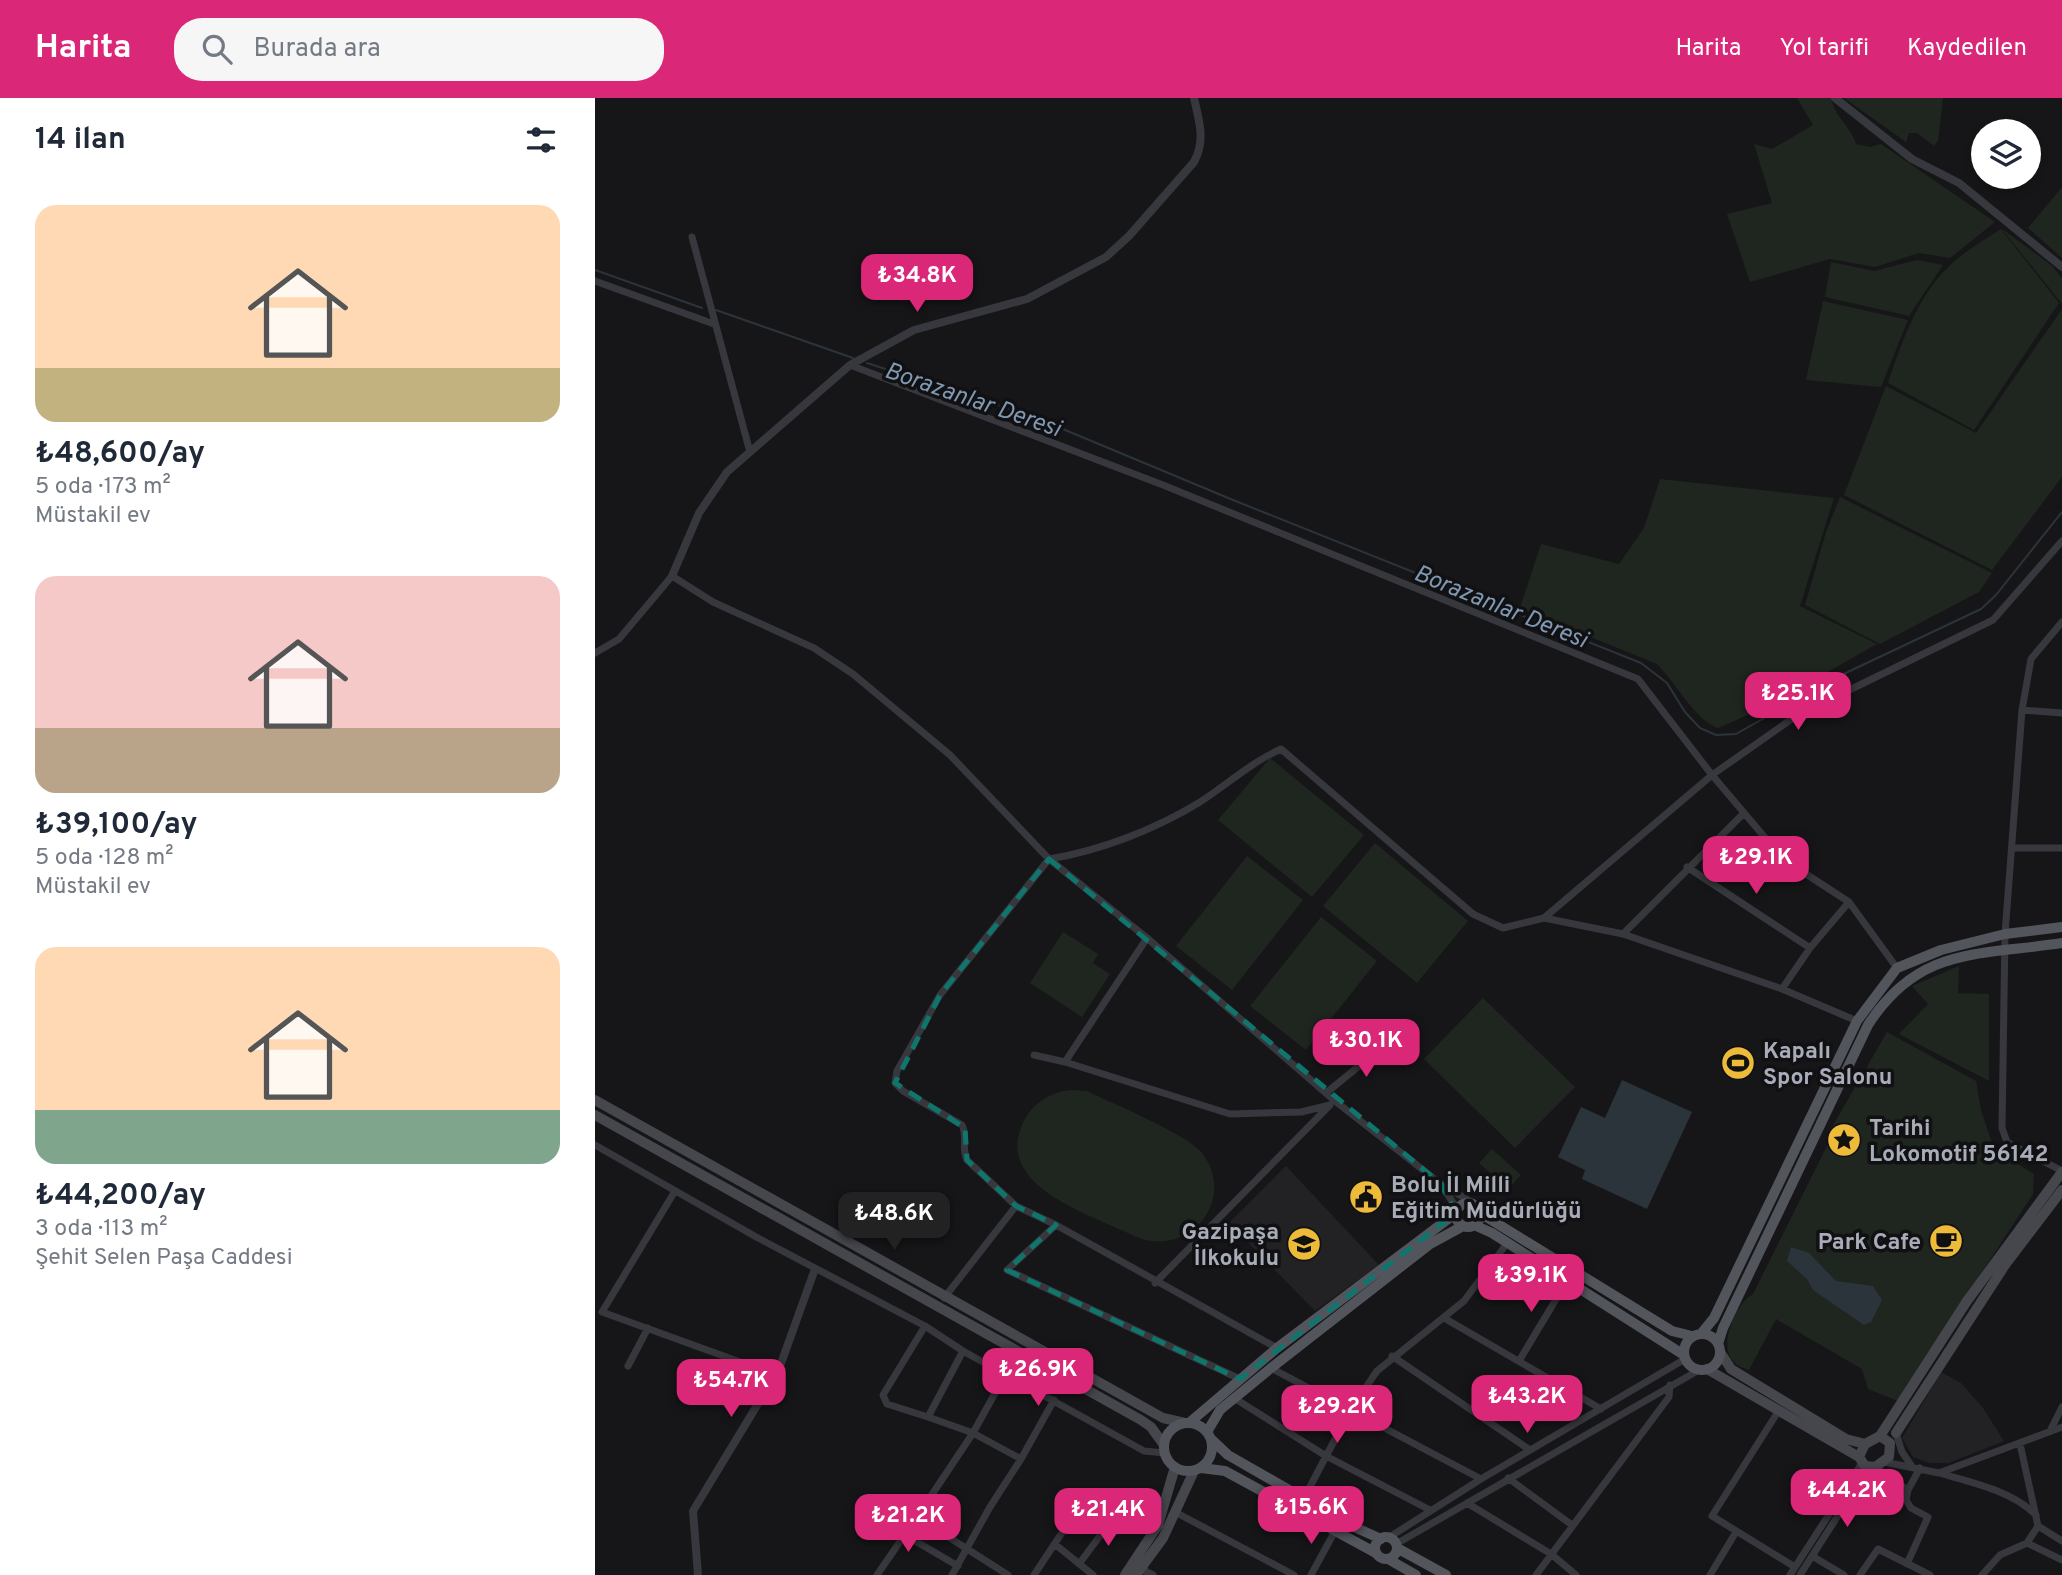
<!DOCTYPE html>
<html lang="tr">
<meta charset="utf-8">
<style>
body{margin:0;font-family:Overpass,sans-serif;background:#f6f6f7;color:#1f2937;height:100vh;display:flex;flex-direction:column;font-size:26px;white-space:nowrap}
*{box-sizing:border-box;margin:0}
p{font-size:23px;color:#747a83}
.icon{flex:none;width:38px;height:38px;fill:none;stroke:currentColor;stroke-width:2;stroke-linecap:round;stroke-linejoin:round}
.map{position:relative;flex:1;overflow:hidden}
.side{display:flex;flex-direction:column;background:#fff;width:595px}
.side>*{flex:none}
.fabs{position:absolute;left:1376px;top:21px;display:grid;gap:14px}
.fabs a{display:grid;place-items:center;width:70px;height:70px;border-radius:50%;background:#fff;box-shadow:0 4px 10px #0003;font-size:35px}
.price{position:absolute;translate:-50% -60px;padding:0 16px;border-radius:14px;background:#db2777;color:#fff;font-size:23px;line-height:46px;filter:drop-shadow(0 2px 4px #0008)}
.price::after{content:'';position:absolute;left:50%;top:42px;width:21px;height:16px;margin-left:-10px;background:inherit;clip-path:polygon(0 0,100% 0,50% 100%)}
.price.on{background:#222;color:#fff}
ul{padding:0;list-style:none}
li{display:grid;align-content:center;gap:14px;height:371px;padding:0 35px}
li span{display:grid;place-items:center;height:217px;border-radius:21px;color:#555}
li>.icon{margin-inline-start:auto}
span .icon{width:126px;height:126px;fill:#fffc;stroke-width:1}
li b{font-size:30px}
h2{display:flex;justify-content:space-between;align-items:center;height:84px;padding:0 35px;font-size:30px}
header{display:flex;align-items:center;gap:42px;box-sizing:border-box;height:98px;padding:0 35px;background:#db2777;color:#fff}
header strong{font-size:33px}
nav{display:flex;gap:38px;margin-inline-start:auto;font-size:24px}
.search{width:490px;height:63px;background:#f6f6f7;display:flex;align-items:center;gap:18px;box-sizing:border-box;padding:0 24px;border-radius:28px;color:#747a83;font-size:26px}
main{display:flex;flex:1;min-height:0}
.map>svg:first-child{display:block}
</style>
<header>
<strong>Harita</strong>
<div class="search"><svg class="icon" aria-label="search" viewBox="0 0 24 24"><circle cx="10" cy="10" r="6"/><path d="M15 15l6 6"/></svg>Burada ara</div>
<nav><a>Harita</a><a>Yol tarifi</a><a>Kaydedilen</a></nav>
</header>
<main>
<section class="side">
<h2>14 ilan<svg class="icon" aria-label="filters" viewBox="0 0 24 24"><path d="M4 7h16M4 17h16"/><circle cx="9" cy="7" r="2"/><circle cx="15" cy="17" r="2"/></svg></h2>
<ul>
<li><span style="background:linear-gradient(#ffd9b3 75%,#c2b280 0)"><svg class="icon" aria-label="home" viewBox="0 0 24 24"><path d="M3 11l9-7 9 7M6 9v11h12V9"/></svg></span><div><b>₺48,600/ay</b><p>5 oda · 173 m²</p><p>Müstakil ev</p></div></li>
<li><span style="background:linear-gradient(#f6c9c9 70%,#b9a48a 0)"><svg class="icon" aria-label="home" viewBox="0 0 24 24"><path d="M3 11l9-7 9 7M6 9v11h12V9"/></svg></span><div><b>₺39,100/ay</b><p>5 oda · 128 m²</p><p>Müstakil ev</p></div></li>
<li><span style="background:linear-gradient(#ffd9b3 75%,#7fa58c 0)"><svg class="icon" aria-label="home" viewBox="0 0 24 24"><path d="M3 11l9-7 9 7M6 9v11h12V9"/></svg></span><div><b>₺44,200/ay</b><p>3 oda · 113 m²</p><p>Şehit Selen Paşa Caddesi</p></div></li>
</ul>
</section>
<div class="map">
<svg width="1467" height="1477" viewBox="0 0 1467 1477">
<rect width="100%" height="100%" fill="#161618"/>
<path fill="#222225" d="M691,1068L784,1167L720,1213L634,1125Z
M1346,1274L1366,1285L1388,1310L1409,1343L1354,1365H1334L1318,1359L1307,1340Z"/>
<path fill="#1e261f" d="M1202,0H1236C1240,19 1256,29 1261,46L1275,49L1286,46L1400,124L1355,160L1324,155L1280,169L1235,161L1155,184L1132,116L1177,105L1159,46L1177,51L1218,27Z
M1249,0H1348L1343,43L1339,48L1322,35H1314L1311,44Z
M1467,89V160L1433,130Z
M1406,130L1456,167L1467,180V206Z
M1406,131L1464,205L1379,332L1293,285C1307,243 1325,191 1361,162C1375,150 1391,141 1406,131Z
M1322,162L1348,167L1314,218L1230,199L1236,164L1279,173Z
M1228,203L1313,222L1286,289L1211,282Z
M1467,211V379L1397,472L1249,397L1291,288L1381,335Z
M1065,381L1239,400L1205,508L1282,546L1171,609L1123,630C1101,623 1080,584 1062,566L925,510L946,446L1024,466L1049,430Z
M1245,399L1397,475L1384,494L1285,546L1210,507L1231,434Z
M675,660L769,737L717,799L623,722Z
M780,745L873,823L822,885L728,808Z
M652,758L708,802L637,892L581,848Z
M726,819L782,863L711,952L655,908Z
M468,834L503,856L498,865L515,876L487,919L435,885Z
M1364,868L1363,895L1394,896V983L1304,936L1333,906L1317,888Z
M888,900L980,989L920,1050L829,961Z
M1292,934L1381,983L1386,1012L1399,1051L1439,1076L1438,1096L1303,1303L1273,1291L1267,1271L1181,1221L1154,1272C1149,1270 1142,1268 1139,1264C1122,1248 1141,1205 1158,1196L1238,1036L1235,1033L1237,1029Z
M478,992L492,993C518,1006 593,1036 608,1056C643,1105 590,1163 537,1137C495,1116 394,1087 430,1021C440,1003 458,993 478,992Z
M897,1051L926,1077L913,1091L884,1065Z"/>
<path fill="#2c343b" d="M1027,982L1097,1014L1052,1111L987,1081L990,1072L963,1059L986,1009L1010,1020Z
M1196,1149L1214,1155L1241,1183L1278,1188L1287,1202L1276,1224L1269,1227L1218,1192L1212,1181L1192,1163Z"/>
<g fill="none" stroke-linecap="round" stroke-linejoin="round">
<path stroke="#2c343b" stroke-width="2" d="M0,172L107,210
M121,212L258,260
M272,265L439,319L638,402L1046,565L1072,585L1090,614L1105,630L1121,637L1141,636L1238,581L1386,511L1401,497L1467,414"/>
<path stroke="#37383d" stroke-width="7" d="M97,139L155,354
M0,183L119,226
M255,267L568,387L1043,581L1117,677L949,820
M1467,524L1436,561L1427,612L1410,836L1407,1030L1412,1044L1467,1073
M0,555L24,541L77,478L118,504L219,550L258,576L355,657L454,761L552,840L740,1003L846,1086L878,1105
M1427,612L1467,615
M1417,750H1467
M1092,769L1215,850
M1028,836L1148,716
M1302,870L1254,804L1188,761L1117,677L1201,618L1398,522L1467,443
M1187,891L1215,850L1254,804
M439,957L470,964L552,840
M470,964L635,1016L706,1014L735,1007
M731,995L791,946
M0,1047L163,1140L330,1228L368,1253L549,1353L570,1355
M848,1089L862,1111
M80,1093L7,1214L159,1269L176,1284
M461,1127L412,1172L645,1281
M560,1185L734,1008
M349,1200L421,1108
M849,1220L1006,1311
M330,1228L288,1297L292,1306L333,1319
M682,1250L461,1127L421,1108L372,1062C366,1050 373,1039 367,1027L308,993L300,985L302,973L345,897L454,761C505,753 561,731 605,704C633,686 655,665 686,651L878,816L908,830L949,820L1028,836L1187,891L1262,923
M368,1253L333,1319L378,1335L322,1419L413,1477
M797,1258L935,1352
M924,1263L972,1183
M33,1268L53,1230
M676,1270L886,1381
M410,1277L378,1335L426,1361L459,1302
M639,1300L731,1358L835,1412
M1184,1312L1117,1418L1200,1469
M1456,1331L1467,1309
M1301,1335L1307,1354L1316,1367
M1289,1364L1344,1375L1467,1329
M1280,1369L1313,1392
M1344,1375C1376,1384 1417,1393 1441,1417
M913,1380L977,1427
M709,1400L756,1311L782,1273L869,1203L913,1144
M872,1405L956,1456L981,1477
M580,1414L699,1477
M1443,1428L1467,1443
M310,1437L363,1468
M793,1440L886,1381L1090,1261
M1432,1445L1467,1462
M801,1446L1104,1272
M461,1447L498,1477
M1217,1458L1249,1477
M484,1466L519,1419
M1312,1466L1333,1419L1316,1410L1311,1402L1313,1392L1325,1370
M546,1471L558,1477
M282,1477L322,1419
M357,1477L395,1409L426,1361
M439,1477L484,1409L492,1407L533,1425L563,1427
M716,1477L740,1433
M941,1477L1074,1299L1075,1287
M1115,1477L1141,1434
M1195,1477L1267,1365
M1205,1477L1274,1369
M1265,1477L1283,1451L1335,1477
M1387,1477L1405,1457L1432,1445L1443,1428L1425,1346"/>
<path stroke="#37383d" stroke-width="8" d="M1240,0L1317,61L1364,85L1467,169
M77,478L104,415L132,374L255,267L319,232L432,201L511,159L534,138L599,64C611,42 604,23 599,0
M103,1477L98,1413L184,1271L220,1171"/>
<path stroke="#45474d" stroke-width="10" d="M0,1002L568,1320L590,1325
M0,1017L546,1322L556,1329L569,1347
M1125,1254L1136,1271L1251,1341L1270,1346
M1112,1271L1264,1359
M1301,1335L1410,1167L1467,1092
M1285,1338L1295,1345L1294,1359L1280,1369L1270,1368L1264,1359L1270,1346L1285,1338L1372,1203L1467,1074
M530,1477L563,1427L580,1369
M541,1477L568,1440L599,1373"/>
<path stroke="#53555c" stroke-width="10" d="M861 1117a12 12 0 1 1 24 0a12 12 0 1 1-24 0Z
M885,1115L1077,1233L1097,1238
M879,1127L897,1135L1089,1257
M1089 1254a18 18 0 1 1 36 0a18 18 0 1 1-36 0Z
M1106,1236L1119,1220L1262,923L1302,870L1346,852L1410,836L1467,829
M1123,1246L1128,1230L1273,927C1324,848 1383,858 1467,845
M569 1349a24 24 0 1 1 48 0a24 24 0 1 1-48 0Z
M594,1325L682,1250L861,1115
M612,1334L625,1312L676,1270L835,1146L868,1128
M616,1341L633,1357L757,1428L786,1441
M606,1370L630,1373L781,1455
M780 1450a11 11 0 1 1 22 0a11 11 0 1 1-22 0Z
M802,1450L851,1477
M793,1461L821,1477"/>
</g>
<path fill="none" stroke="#0f766e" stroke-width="5" stroke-dasharray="14 9" stroke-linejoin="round" d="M454,761L846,1086L861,1115L645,1281L412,1172L461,1127L421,1108L372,1062L370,1030L300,985L345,897Z"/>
<defs>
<g id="stadium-disc" transform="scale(1.75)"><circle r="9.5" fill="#edba39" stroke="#111113"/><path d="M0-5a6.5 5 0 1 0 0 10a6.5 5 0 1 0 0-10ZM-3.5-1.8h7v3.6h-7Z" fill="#111"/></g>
<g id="sight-disc" transform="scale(1.75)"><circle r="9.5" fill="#edba39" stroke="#111113"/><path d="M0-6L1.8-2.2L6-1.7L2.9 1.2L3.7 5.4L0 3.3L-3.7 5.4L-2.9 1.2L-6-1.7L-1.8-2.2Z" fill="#111"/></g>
<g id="civic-disc" transform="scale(1.75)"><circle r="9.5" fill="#edba39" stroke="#111113"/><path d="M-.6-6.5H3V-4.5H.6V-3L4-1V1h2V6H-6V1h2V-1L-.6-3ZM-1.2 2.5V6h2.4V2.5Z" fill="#111"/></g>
<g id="cafe-disc" transform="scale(1.75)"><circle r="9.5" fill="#edba39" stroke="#111113"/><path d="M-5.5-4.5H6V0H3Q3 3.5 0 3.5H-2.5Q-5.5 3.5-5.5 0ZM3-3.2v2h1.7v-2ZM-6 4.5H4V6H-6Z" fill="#111"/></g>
<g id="school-disc" transform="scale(1.75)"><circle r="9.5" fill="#edba39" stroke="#111113"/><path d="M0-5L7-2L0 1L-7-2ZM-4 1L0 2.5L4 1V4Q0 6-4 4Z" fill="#111"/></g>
</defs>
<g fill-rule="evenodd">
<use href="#stadium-disc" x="1143" y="965"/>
<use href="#sight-disc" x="1249" y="1042"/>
<use href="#civic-disc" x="771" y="1099"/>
<use href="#cafe-disc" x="1351" y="1143"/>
<use href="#school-disc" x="709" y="1146"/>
</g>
<g text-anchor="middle" stroke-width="7" stroke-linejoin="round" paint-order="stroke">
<g font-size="23" font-weight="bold" fill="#a8acb8" stroke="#111113" text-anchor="start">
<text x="1168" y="960">Kapalı<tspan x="1168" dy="26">Spor Salonu</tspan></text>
<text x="1274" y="1037">Tarihi<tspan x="1274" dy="26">Lokomotif 56142</tspan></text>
<text x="796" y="1094">Bolu İl Milli<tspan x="796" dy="26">Eğitim Müdürlüğü</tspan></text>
<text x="684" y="1141" text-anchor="end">Gazipaşa<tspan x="684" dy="26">İlkokulu</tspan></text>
<text x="1326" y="1151" text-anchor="end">Park Cafe</text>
</g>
<g font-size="24" font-style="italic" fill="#8098b2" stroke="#111113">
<text transform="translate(378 301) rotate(19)" y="8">Borazanlar Deresi</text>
<text transform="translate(906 508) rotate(22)" y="8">Borazanlar Deresi</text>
</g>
</g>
</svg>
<div class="fabs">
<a><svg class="icon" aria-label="layers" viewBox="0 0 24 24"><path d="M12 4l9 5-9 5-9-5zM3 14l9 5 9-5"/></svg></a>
</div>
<b class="price" style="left:322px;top:216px">₺34.8K</b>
<b class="price" style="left:1203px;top:634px">₺25.1K</b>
<b class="price" style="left:1161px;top:798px">₺29.1K</b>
<b class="price" style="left:771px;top:981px">₺30.1K</b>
<b class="price on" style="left:299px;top:1154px">₺48.6K</b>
<b class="price" style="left:936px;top:1216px">₺39.1K</b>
<b class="price" style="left:443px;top:1310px">₺26.9K</b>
<b class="price" style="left:136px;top:1321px">₺54.7K</b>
<b class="price" style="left:932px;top:1337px">₺43.2K</b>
<b class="price" style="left:742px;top:1347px">₺29.2K</b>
<b class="price" style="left:1252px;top:1431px">₺44.2K</b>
<b class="price" style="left:716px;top:1448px">₺15.6K</b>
<b class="price" style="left:513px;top:1450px">₺21.4K</b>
<b class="price" style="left:313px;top:1456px">₺21.2K</b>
</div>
</main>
